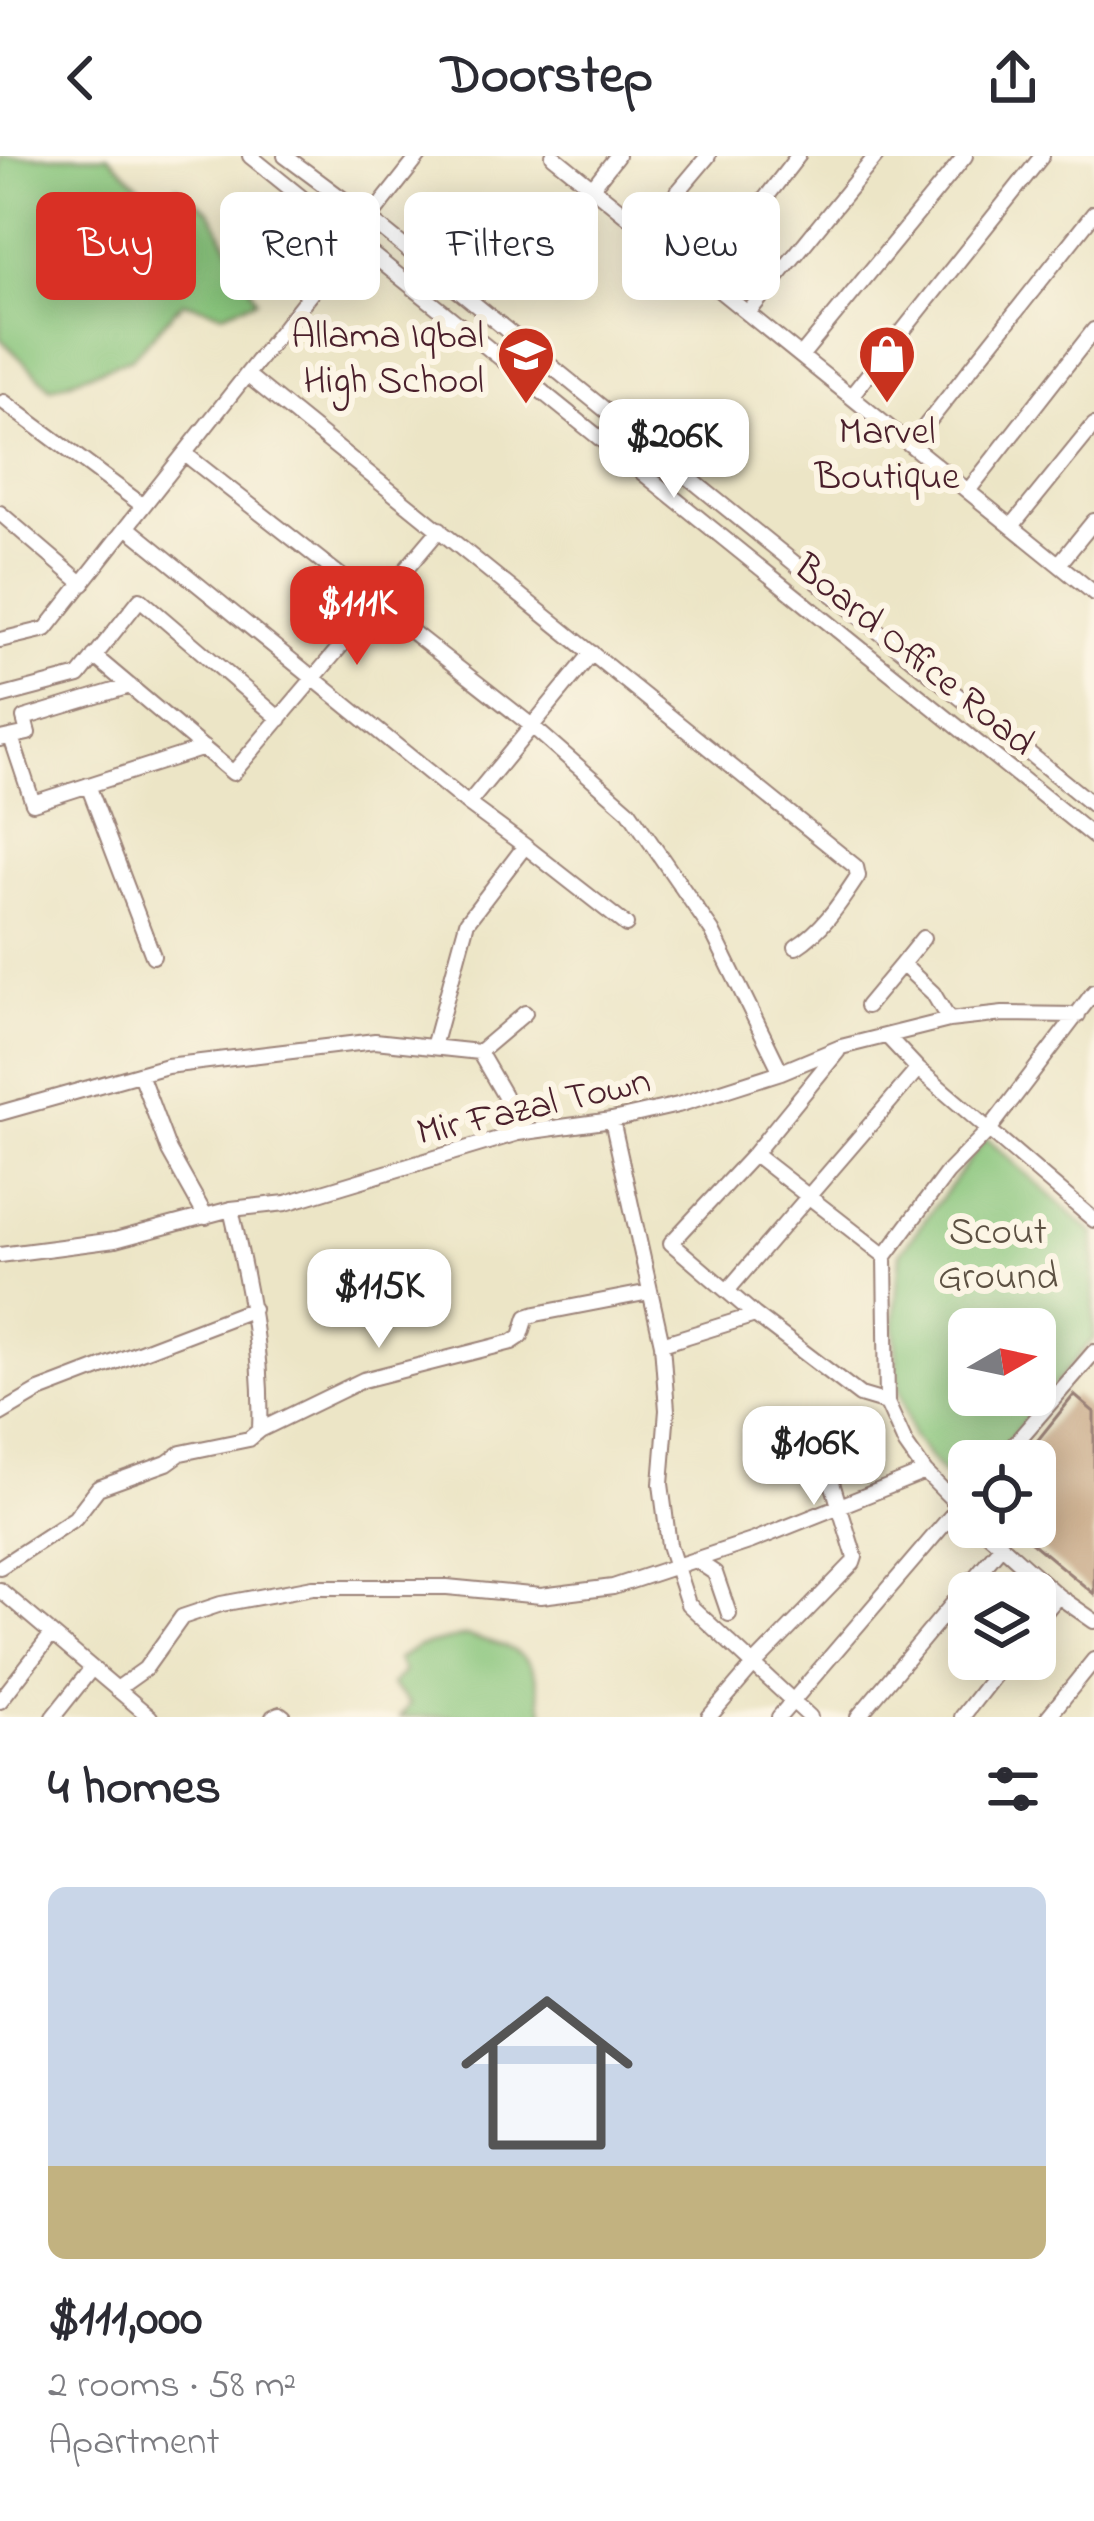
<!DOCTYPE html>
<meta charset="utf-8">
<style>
body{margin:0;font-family:"Indie Flower",sans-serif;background:#f7f7f7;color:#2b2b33;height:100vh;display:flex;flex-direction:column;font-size:45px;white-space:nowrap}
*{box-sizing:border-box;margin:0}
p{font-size:39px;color:#7c7c81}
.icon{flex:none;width:66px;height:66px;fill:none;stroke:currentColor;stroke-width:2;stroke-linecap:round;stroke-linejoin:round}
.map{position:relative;height:1561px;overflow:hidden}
.side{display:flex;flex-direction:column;background:#fff;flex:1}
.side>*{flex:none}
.guide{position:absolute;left:36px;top:36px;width:1023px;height:108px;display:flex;gap:24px}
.needle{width:78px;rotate:81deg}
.controls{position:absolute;left:948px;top:1152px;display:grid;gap:24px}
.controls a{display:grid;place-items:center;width:108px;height:108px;border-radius:18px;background:#fff;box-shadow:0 6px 30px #0003;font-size:60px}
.price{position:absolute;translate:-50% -102px;padding:0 27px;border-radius:24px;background:#fff;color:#222;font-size:39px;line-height:78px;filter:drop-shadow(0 3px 6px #0008)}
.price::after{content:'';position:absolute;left:50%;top:72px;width:36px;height:27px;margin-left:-18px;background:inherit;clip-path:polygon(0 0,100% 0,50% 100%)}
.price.on{background:#d93025;color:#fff}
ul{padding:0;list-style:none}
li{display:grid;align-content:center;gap:24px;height:636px;padding:0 48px}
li+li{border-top:3px solid #e1e1e2}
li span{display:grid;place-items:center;height:372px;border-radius:18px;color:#555}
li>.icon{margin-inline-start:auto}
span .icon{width:216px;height:216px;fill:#fffc;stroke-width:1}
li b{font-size:51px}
h2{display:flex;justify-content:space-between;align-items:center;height:144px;padding:0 48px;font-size:51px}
.tag{padding:0 42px;border-radius:18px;background:#fff;box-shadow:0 6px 30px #0003;font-size:42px;line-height:108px}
.tag.on{background:#d93025;color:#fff}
header{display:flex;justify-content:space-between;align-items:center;height:156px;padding:0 48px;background:#fff;font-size:54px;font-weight:800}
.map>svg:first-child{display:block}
</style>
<header><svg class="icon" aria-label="back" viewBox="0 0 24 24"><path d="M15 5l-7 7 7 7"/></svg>Doorstep<svg class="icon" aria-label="share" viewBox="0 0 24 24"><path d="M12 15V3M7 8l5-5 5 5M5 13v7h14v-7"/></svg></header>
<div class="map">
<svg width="1094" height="1561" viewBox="0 0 1094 1561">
<rect width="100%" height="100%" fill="#fcf5e5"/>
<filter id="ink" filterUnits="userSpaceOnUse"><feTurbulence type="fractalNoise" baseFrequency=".00833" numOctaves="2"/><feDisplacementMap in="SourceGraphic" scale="24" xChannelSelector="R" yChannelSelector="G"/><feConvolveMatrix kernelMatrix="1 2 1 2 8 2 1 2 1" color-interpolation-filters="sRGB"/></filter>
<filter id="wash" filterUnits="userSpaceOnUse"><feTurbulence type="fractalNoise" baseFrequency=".004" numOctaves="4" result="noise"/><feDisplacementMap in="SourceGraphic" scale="48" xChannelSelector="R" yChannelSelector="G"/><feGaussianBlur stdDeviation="2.7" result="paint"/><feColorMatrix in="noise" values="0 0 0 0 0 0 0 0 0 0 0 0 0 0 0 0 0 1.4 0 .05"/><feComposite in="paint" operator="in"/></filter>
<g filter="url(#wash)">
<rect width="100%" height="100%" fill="#ece5c6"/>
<path fill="#88c57b" stroke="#697253" stroke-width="3" fill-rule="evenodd" d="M0,0H108L160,49L177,30L210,56L257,144L223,157L183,146L132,202L51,232L0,182Z
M986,982L1094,1078V1182L991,1305H969V1331L961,1340L913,1281L899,1234L894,1166L900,1097ZM969,1173H1035V1239H969Z
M465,1480C492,1486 528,1491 536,1523C540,1536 540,1548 546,1561H400L410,1548L391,1529L404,1516L397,1504L417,1491Z"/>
<g id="blocks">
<path fill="#c3a27f" d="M1074,1239L1094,1256V1438L1013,1371H1035V1305H1021Z"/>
</g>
</g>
<g filter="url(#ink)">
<use href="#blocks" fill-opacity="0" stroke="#9b8278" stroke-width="3"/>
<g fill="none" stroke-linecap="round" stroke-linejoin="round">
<g stroke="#9b8278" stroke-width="18">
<path id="minor" d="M250,0L1094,681
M285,0L371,64L1094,650
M553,0L1094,437
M592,32L617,0
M645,75L708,0
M704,122L798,0
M748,157L876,0
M801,200L965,0
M247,219L856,711L858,720C840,747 824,773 796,791
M851,240L1042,0
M4,246L142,349
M911,288L1094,57
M185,298L532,570L629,655L712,775L781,916
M968,335L1094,174
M0,357L83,428
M1012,370L1094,269
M127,371L468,648
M1059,408L1094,365
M0,484L46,473L419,0
M94,500L233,617L440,373
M0,541L79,520L140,443L280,563
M11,581L33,647L204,592
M0,583L28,577L24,562L130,530
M88,629L153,800
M525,690L626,769
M902,808L923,782
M867,850L902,808L933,837L949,864
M887,880L918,913L1094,1064
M433,891L467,766L525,690L468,648L592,497
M838,895L754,998L671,1087L755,1159L860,1239L887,1247
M479,896L525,857
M140,918L169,995L206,1061
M0,957L167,910L375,885L479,896L504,939L518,977
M612,964L662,1188L667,1254L661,1328L669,1389L688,1448L810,1561
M754,998L885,1100
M231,1053C248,1127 263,1198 260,1274L363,1224L512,1186L521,1180L527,1161L536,1158L650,1136
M0,1099L115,1084L231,1053L286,1047L518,977L612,964L678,949L781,916L841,891L949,864L1003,858L1078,859
M727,1135L918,913
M662,1188L755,1159
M0,1258L39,1235L253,1153
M1000,1305L1094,1196
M969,1360L925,1316L906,1289L887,1247L885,1100L947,1017L989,974L1094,836
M981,1371L1058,1440L1094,1465
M697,1405L715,1417L729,1458
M0,1411L75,1362L98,1332L167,1307L181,1297L249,1283L260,1274
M0,1434L150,1561
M1035,1468L1058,1440
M117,1533L145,1513L182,1461L221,1448L313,1431H447L541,1440L613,1431L752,1385L925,1316
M0,1545L52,1478
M53,1561L92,1512
M273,1561L280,1558L284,1561
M709,1561L752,1511L853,1407L855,1401L824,1301
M779,1561L969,1339
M858,1561L1002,1389
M962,1561L1007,1503
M1048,1561L1094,1504"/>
</g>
<use href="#minor" stroke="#fff" stroke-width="14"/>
</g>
</g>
<defs>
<g id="shop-pin" transform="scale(3)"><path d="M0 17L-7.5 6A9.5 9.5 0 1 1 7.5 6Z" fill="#c8321e" stroke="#fcf5e5"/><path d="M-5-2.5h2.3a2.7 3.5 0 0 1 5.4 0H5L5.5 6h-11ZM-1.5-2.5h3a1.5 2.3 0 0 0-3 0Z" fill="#fff"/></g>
<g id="school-pin" transform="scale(3)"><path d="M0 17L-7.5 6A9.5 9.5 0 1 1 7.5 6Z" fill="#c8321e" stroke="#fcf5e5"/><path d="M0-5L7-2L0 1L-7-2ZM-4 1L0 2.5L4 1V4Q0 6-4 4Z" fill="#fff"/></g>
</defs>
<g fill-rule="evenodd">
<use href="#shop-pin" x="887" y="198"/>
<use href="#school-pin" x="526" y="199"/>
</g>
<g text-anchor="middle" stroke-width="12" stroke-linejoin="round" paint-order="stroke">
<g font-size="39" fill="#4a1f2b" stroke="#fcf5e5" text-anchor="end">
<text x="484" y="191">Allama Iqbal<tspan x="484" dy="45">High School</tspan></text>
<text x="887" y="287" text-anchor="middle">Marvel<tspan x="887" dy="45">Boutique</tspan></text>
</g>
<g font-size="39" fill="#4a1f2b" stroke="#fcf5e5">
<text transform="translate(916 497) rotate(39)" y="14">Board Office Road</text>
<text transform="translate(533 948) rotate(-13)" y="14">Mir Fazal Town</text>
</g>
<g font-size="39" fill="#5d5143" stroke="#fcf5e5">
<text x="998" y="1087">Scout<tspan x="998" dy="45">Ground</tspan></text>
</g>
</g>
</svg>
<div class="controls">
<a><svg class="needle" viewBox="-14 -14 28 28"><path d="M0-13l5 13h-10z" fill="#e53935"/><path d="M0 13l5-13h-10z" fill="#7c7c81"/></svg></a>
<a><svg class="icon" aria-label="locate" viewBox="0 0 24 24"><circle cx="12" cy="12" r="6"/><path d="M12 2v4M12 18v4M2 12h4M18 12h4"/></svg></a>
<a><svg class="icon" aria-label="layers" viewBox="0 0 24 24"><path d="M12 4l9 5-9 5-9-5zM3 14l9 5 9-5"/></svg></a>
</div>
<b class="price" style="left:674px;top:345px">$206K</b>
<b class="price on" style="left:357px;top:512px">$111K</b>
<b class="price" style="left:379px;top:1195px">$115K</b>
<b class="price" style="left:814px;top:1352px">$106K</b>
<div class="guide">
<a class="tag on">Buy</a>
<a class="tag">Rent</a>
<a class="tag">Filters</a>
<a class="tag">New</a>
</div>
</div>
<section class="side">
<h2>4 homes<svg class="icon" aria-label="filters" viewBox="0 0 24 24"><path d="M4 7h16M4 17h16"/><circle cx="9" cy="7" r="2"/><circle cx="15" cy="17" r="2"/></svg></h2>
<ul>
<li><span style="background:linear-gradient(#c9d6e8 75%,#c2b280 0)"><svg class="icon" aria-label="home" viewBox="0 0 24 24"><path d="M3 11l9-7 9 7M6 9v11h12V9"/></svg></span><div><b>$111,000</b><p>2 rooms · 58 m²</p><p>Apartment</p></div></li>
</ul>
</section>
